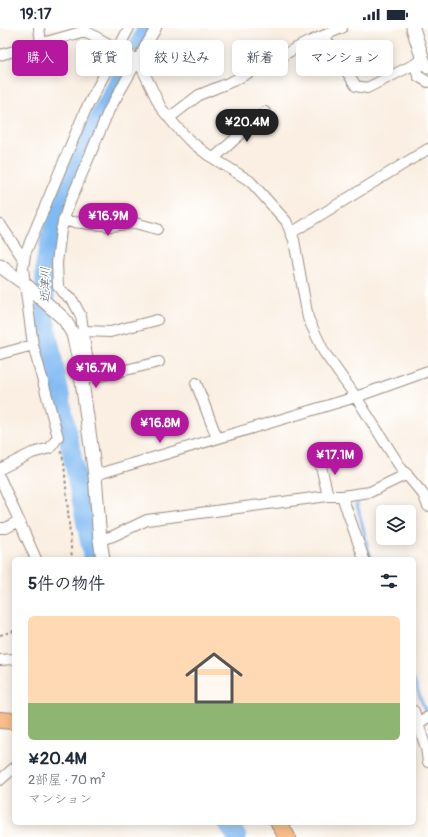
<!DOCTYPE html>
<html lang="ja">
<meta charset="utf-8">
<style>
body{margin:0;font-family:Pangolin,"Klee One",sans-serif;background:#f6f6f7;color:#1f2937;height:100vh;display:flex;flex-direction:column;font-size:15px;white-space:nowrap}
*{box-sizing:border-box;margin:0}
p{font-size:13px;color:#747a83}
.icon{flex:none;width:22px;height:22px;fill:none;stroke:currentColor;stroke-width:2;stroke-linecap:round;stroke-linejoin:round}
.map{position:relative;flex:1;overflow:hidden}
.side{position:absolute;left:12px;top:529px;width:404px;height:268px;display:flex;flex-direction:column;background:#fff;border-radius:6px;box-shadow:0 2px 10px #0003}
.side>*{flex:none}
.banner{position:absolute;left:12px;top:12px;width:404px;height:36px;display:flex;gap:8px}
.tools{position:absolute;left:376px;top:477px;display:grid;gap:8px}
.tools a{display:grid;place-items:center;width:40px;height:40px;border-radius:6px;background:#fff;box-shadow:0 2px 10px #0003;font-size:20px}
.price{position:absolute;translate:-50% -34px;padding:0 9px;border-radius:14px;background:#b5179e;color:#fff;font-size:13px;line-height:26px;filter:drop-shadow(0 1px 2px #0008)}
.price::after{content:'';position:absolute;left:50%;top:24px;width:12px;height:9px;margin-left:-6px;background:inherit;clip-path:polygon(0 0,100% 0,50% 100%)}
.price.selected{background:#222;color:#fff}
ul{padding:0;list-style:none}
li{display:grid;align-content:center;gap:8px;height:212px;padding:0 16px}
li+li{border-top:1px solid #e0e1e3}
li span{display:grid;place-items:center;height:124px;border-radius:6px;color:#555}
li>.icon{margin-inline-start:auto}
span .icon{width:72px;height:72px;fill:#fffc;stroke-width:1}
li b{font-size:17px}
h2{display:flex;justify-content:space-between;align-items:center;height:48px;padding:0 16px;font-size:17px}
.tag{padding:0 14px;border-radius:6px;background:#fff;box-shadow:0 2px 10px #0003;font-size:14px;line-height:36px}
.tag.selected{background:#b5179e;color:#fff}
.status{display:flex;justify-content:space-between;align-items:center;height:28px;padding:0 20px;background:#fff;direction:ltr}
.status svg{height:11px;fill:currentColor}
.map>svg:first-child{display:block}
</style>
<div class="status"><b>19:17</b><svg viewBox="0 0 49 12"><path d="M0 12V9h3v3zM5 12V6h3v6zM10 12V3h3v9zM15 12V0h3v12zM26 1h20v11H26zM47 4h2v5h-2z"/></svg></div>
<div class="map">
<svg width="428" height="809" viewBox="0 0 428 809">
<rect width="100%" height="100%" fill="#fff"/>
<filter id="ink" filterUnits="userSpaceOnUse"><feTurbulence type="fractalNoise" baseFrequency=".025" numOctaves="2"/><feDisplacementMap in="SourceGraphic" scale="8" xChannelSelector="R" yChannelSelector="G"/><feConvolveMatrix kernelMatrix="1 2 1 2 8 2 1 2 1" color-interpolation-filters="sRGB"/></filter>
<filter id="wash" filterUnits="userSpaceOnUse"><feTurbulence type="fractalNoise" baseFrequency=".012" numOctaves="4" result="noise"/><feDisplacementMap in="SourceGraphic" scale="16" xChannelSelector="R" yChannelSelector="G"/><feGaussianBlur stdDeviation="0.9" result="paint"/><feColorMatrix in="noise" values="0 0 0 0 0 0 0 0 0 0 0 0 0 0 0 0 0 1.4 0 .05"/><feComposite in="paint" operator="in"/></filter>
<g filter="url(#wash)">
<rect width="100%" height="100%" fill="#faefe2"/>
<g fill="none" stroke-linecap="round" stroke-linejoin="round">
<path stroke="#80baf2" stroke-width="3" d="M357,476L371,531
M414,652L427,688"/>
<path stroke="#80baf2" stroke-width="19" d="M93,531L45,292V236L56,180L90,106L140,16L146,0
M227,795L237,809"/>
</g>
</g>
<g filter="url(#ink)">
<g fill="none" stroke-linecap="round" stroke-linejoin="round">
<g stroke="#9a8c80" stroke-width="12">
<path id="minor" d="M39,0L41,15
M156,0L109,82L67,181L61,202L57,235L58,258L62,264L73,273L81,288L88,335L81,349L92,350L159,334
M324,8L356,58L367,60L415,36
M0,27L85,3L138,32L161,80L175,97L189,112L208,127L250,153L286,193L294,212L308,290L324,324L356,369L401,440L423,466L428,478
M419,33L415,36L418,48L428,54
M169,90L199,67L233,53L308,14L342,0
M214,130L265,84
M63,193L111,198L135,195L157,201
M0,196L24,232
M291,205L428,121
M84,303L110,304L157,292
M0,326L33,317
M196,355L217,410
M320,434L328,468
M0,441L32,425L50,420L58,409L33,317L23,241L25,226L85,83L129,0
M95,447L356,369L428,343
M0,450L36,531
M342,468L370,464L407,446
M0,500H6L19,493
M100,512L113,508L147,492L328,468H342L364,531
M0,632L14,631
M414,683L426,720L428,734
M418,696L428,689
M0,752L14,740"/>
</g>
<g stroke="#9a8c80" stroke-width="15">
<path id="tertiary" d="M413,0L424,35L428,38
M0,238L25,256L64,291L73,306L79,332L95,447L100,512L103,531"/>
</g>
<g stroke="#9a8c80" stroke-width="18">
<path id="primary" d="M0,692L14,693
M279,795L287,809"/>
</g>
<path stroke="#9a8c80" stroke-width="2" stroke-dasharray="3 3" stroke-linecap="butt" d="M61,423L64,435L72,531
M0,607L14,603"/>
<use href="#minor" stroke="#fff" stroke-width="10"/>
<use href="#tertiary" stroke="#fff" stroke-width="13"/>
<use href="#primary" stroke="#f8bd89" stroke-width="16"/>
</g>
</g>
<g text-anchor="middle" stroke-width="3" stroke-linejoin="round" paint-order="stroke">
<g font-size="12" font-style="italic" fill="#535c68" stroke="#fff">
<text transform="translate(45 257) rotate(-89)" y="4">近津川</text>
</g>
</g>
</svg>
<div class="tools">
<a><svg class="icon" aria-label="layers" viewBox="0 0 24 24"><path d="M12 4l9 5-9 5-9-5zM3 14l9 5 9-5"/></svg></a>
</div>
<b class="price selected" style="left:247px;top:115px">¥20.4M</b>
<b class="price" style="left:108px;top:209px">¥16.9M</b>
<b class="price" style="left:96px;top:361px">¥16.7M</b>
<b class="price" style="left:160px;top:416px">¥16.8M</b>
<b class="price" style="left:335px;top:448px">¥17.1M</b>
<div class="banner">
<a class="tag selected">購入</a>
<a class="tag">賃貸</a>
<a class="tag">絞り込み</a>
<a class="tag">新着</a>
<a class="tag">マンション</a>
</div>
<section class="side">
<h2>5件の物件<svg class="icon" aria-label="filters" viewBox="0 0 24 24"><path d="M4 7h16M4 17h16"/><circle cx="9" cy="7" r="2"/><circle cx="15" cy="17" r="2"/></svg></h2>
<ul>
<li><span style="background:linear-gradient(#ffd9b3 70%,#8fb573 0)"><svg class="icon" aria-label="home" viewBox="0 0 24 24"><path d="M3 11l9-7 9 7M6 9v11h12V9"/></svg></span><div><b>¥20.4M</b><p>2部屋 · 70 m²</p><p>マンション</p></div></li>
</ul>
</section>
</div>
